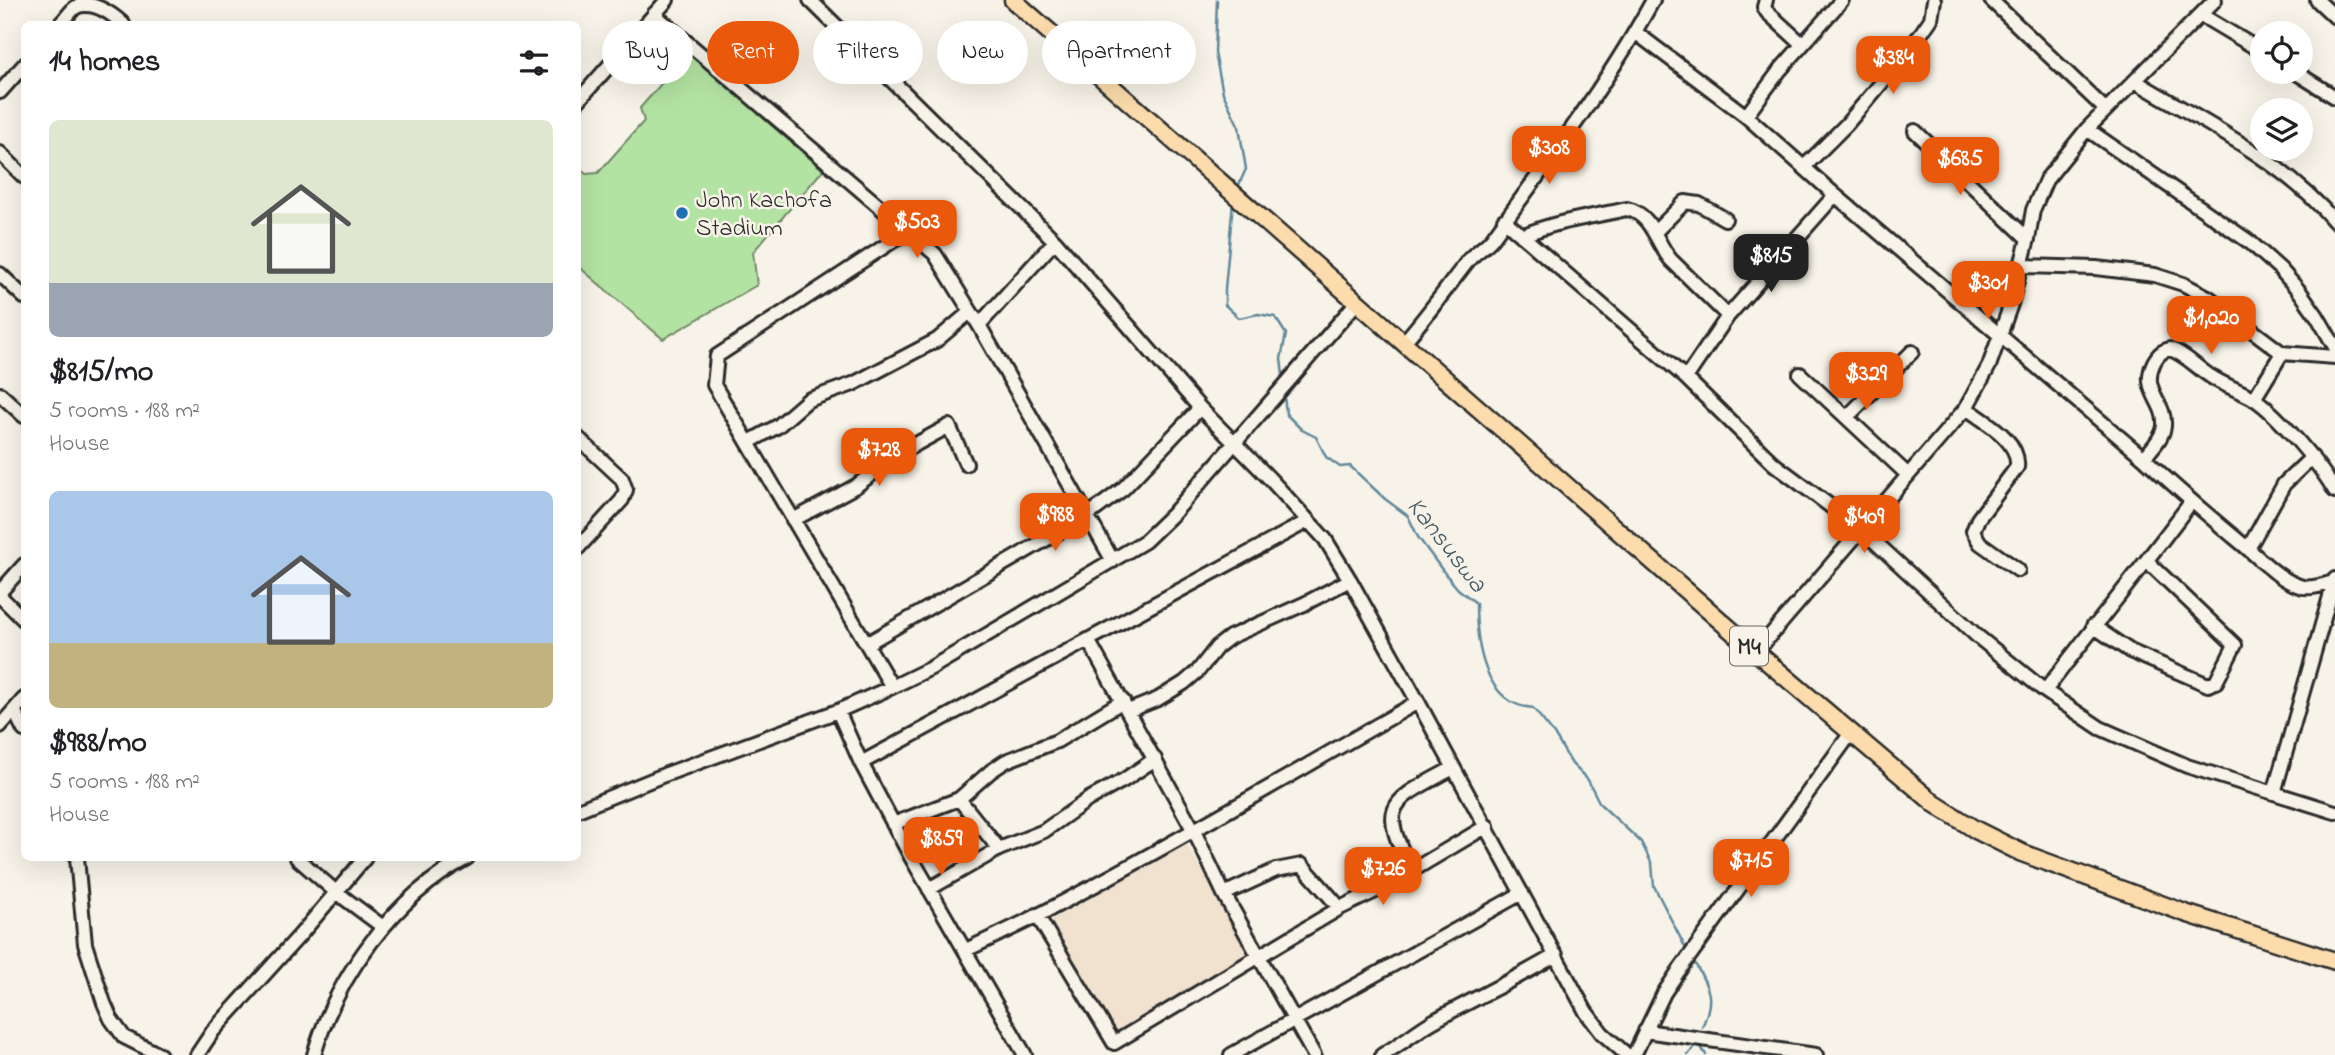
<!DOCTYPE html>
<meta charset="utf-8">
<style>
body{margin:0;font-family:"Indie Flower",sans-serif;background:#f6f6f6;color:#202124;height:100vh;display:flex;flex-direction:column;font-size:26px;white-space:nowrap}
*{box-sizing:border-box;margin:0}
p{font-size:23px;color:#757577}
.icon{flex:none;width:38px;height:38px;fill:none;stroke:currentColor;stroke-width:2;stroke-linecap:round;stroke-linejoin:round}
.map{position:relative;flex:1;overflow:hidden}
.side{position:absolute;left:21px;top:21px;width:560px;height:840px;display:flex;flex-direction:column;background:#fff;border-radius:10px;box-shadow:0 7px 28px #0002}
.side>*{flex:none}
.guide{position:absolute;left:602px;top:21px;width:665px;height:63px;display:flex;gap:14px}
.buttons{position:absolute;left:2250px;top:21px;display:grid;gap:14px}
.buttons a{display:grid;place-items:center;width:63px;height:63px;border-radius:50%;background:#fff;box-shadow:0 7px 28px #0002;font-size:35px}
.price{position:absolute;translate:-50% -60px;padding:0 16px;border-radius:14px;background:#ea580c;color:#fff;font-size:23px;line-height:46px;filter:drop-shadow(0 2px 4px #0008)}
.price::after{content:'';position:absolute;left:50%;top:42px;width:21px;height:16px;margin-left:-10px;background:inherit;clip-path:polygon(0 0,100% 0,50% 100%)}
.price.on{background:#222;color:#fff}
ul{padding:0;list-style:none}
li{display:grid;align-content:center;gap:14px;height:371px;padding:0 28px}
li span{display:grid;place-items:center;height:217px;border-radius:10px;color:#555}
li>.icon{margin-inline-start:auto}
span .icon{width:126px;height:126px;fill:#fffc;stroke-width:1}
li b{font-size:30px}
h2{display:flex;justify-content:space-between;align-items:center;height:84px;padding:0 28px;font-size:30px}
.chip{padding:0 24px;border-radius:32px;background:#fff;box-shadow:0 7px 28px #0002;font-size:24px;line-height:63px}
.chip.on{background:#ea580c;color:#fff}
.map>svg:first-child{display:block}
</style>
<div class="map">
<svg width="2335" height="1055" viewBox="0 0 2335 1055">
<rect width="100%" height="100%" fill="#f7f3e8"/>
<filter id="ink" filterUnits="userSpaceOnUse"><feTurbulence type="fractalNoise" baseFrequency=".0143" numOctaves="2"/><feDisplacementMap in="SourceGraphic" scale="14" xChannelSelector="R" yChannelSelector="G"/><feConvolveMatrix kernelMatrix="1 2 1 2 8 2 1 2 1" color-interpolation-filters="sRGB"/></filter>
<g filter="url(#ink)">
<path fill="#f1e1cf" d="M1187,845L1252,955L1115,1033L1049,921Z"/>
<path fill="#b3e3a2" stroke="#6f8766" stroke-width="2" d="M688,53L823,170L753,252L757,285L663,339L578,266V167L586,174L598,173L644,121L640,108Z"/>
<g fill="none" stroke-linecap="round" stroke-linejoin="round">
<path stroke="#60889b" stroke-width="2.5" d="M1217,0L1215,53L1223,93L1239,127L1246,169L1237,189
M1233,202L1225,289V305L1239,318L1258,314L1275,317L1286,334L1281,359L1283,375
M1284,395L1286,414L1302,430L1316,437L1326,457L1340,467L1350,466L1385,499L1408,516L1418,537L1443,571L1458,589L1476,603C1476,643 1484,705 1533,708L1554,734L1572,764L1588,780L1600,804L1641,842L1652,864L1654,886L1685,947
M1693,960C1708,987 1716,996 1702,1027
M1688,1055L1698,1042L1706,1055"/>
<g stroke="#2b2b2b" stroke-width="18">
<path id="minor" d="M810,0L1055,241L1200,408L1270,479L1325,539L1350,580L1418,702L1586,1012L1602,1033L1627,1055
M1766,0L1764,7L1767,12L1802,44
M1991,0L2106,110
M2317,0L2335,17
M654,14L935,254L979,325L1113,561
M2201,15L2263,52
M60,24C65,20 71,10 76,7C93,0 112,14 123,24
M1635,32L1746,116L1835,195L2144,458C2177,489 2211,518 2246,547C2262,561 2282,582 2303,587C2314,589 2324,584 2335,582
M2295,72L2335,97
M2135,81C2203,122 2283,160 2335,222
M0,92L24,65
M578,101L667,0
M1746,116L1780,70L1842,0
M2087,129L2251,243L2280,269L2300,292L2317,316L2335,347
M1915,131L2028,239
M0,153L24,177
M1804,167L1846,125L1911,48L1931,19L1934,0
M1504,220L1686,378L1774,464L1861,529L1977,636L2045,691C2093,627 2144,566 2191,502
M1655,232L1685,202L1699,204L1725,219
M1522,236C1556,221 1591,217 1627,209C1652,214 1656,243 1671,260L1728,316
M2020,266L2096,268L2155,275L2183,284L2208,297L2282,353L2335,357
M0,274L24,297
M979,325L1055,241
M1404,342C1427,316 1446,289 1467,262C1474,252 1487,247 1494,236C1549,160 1608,83 1653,0
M1800,374L1908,475
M1686,378L1728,316L1835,195
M0,394L24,416
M2254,399L2282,353
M1966,408C1985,422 2020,440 2017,467L1978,519L1973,531L1980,543L2018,570
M1847,417L1912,352
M578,438L622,479L626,490L622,500L578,548
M749,442L778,426L808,400L853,384L937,340L970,312
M2144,458C2151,449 2163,438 2164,426C2166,401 2140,391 2154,362C2158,355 2161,351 2170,349C2185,354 2196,367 2210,376C2223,385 2239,390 2253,398C2278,414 2320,465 2335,491
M793,520L856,486L898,454L949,426L966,464
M1308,521L1088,640L1194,831L1224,894L1314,1055
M2248,549L2284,484L2312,457
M0,592L24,565
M0,596L24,620
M2093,626L2130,651L2208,685L2216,682L2235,645L2147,561
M868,643L1088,515L1123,489L1200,408
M1756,652L1966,408L1989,366L2011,304L2028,239L2033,210L2046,180L2087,129L2215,0
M892,687L714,385L717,356L908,231
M2045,691L2100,728L2187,766L2335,812
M14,710L24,730
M838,711L861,763L911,857L1025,1055
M1128,711L1158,699L1184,683L1198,671L1217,647L1230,637L1304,604L1350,580
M0,726L24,699
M861,763L1088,640
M2274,793L2335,579
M959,799L999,849
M578,810L664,775L838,711L892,687L931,668L1145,541L1173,514L1358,301
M893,824L959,799L991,771L1006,761L1057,741L1123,701
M77,858L85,944L104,1003L111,1019L124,1037L160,1055
M297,858L336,892L383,927
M1412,871C1376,802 1392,802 1453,768
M929,889L999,849L1044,831L1089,799L1124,780L1155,759
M1224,894L1276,870L1302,865L1340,908
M1037,915L1114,1043L1340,908L1386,886L1487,826
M966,950C995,936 1024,923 1052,908C1176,843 1296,771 1418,702
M1645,1031L1816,1055
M197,1055L213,1031L300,935L365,858
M314,1055C336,977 394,897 467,858
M1231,1055L1522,893
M1382,1055C1400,1045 1415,1032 1432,1022C1473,999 1516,979 1556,955
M1634,1055L1664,993L1678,972L1851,733"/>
</g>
<g stroke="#2b2b2b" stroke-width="21">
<path id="major" d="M1013,0L1756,652L1935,804L1976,830L2022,853L2185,913L2335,961"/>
</g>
<use href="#minor" stroke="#f7f3e8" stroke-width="12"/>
<use href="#major" stroke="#fcdcac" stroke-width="16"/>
</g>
</g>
<circle fill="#1f6fb2" stroke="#f7f3e8" stroke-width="2.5" cx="682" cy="213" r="7"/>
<g text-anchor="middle" stroke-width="5" stroke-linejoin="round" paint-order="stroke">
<rect fill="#f7f3e8" stroke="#686764" stroke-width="2" x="1730" y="626.5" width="38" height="39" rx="5"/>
<g font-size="23" font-weight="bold" fill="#2b2b2b">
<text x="1749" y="654">M4</text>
</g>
<g font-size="24" fill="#2b2b2b" stroke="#f7f3e8" text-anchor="start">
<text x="696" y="207">John Kachofa<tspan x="696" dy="28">Stadium</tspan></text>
</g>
<g font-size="26" font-style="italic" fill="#465a63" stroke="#f7f3e8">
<text transform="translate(1448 544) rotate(52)" y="9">Kansuswa</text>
</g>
</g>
</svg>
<div class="buttons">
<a><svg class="icon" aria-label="locate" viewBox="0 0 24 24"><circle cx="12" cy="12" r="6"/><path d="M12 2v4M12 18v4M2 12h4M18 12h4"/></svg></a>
<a><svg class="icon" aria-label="layers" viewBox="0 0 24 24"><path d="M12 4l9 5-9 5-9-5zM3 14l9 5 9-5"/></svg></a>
</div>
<b class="price" style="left:1893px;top:96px">$384</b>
<b class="price" style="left:1549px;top:186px">$308</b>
<b class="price" style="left:1960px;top:197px">$685</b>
<b class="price" style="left:917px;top:260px">$503</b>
<b class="price on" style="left:1771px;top:294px">$815</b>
<b class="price" style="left:1988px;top:321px">$301</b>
<b class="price" style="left:2211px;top:356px">$1,020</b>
<b class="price" style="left:1866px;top:412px">$329</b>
<b class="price" style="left:879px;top:488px">$728</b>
<b class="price" style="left:1055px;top:553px">$988</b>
<b class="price" style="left:1864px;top:555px">$409</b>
<b class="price" style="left:941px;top:877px">$859</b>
<b class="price" style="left:1751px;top:899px">$715</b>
<b class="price" style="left:1383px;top:907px">$726</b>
<div class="guide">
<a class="chip">Buy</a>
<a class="chip on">Rent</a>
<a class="chip">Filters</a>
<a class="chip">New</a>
<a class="chip">Apartment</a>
</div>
<section class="side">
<h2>14 homes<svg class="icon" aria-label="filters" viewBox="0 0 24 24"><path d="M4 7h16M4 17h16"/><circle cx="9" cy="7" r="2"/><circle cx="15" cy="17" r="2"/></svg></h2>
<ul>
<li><span style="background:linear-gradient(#dfe7d0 75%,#9aa5b1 0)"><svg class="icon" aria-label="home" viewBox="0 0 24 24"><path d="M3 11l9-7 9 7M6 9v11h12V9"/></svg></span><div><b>$815/mo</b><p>5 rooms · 188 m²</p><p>House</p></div></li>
<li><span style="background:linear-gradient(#a9c7e8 70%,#c2b280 0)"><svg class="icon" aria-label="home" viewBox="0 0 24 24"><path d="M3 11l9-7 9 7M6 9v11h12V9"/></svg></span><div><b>$988/mo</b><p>5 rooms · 188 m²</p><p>House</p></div></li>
</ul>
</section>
</div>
